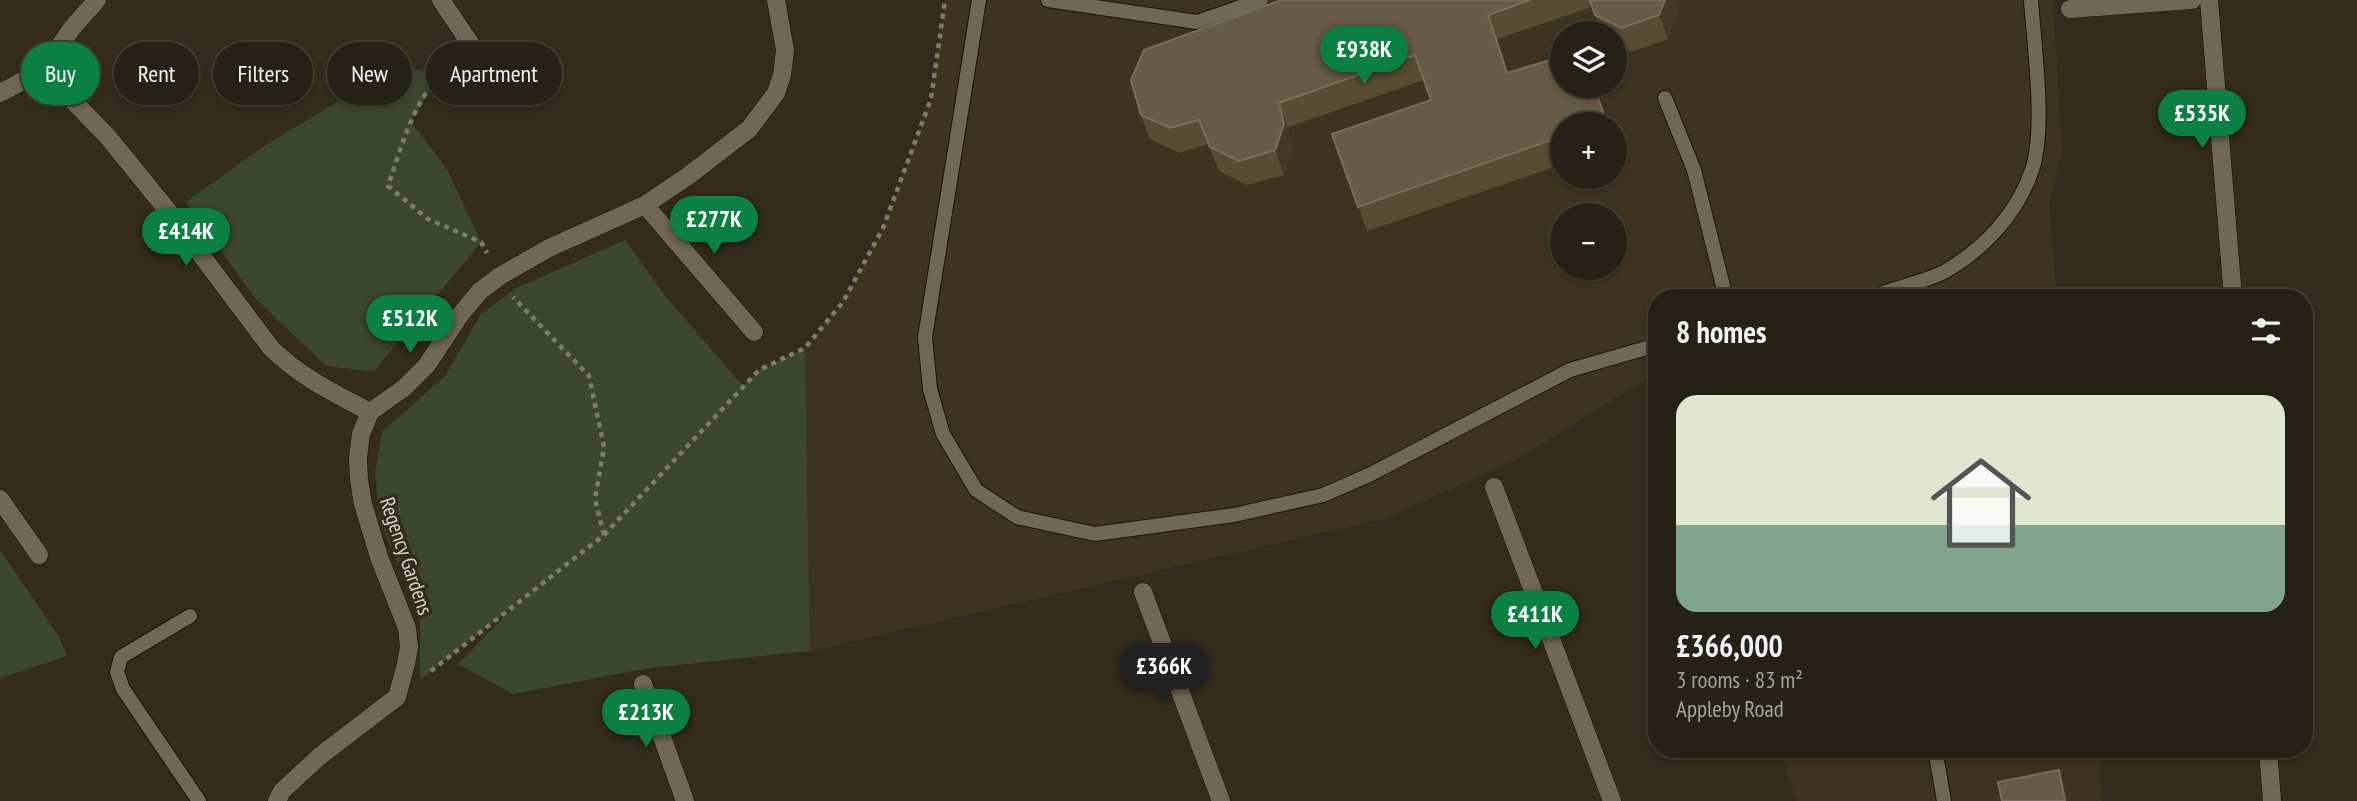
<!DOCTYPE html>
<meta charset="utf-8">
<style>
body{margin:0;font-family:"PT Sans Narrow",sans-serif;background:#322e23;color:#f1f3f6;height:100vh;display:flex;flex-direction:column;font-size:26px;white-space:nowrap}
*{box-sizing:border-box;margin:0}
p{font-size:23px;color:#a4a3a1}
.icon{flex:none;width:38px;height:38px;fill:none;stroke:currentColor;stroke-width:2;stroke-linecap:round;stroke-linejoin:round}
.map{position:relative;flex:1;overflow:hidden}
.side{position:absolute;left:1648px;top:289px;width:665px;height:469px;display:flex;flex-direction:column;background:#262116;border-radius:28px;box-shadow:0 4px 10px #0003,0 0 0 2px #423e35}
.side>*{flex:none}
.top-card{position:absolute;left:21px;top:42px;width:665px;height:63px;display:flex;gap:14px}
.buttons{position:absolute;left:1550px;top:21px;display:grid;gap:14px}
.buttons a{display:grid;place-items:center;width:77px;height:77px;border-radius:50%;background:#262116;box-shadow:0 4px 10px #0003,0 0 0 2px #423e35;font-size:35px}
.price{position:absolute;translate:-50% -60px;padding:0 16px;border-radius:24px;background:#0b8043;color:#fff;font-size:23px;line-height:46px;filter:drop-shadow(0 2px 4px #0008)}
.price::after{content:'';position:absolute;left:50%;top:42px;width:21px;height:16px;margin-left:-10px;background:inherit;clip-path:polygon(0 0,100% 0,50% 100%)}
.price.active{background:#222;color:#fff}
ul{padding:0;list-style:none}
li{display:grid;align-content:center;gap:14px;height:371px;padding:0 28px}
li+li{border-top:2px solid #423e35}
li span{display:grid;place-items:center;height:217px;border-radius:21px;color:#555}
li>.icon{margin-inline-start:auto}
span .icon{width:126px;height:126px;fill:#fffc;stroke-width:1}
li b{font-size:30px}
h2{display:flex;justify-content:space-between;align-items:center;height:84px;padding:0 28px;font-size:30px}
.pill{padding:0 24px;border-radius:32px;background:#262116;box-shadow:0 4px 10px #0003,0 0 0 2px #423e35;font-size:24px;line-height:63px}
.pill.active{background:#0b8043;color:#fff}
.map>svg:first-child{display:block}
</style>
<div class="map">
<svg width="2357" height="801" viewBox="0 0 2357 801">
<rect width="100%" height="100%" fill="#332c1d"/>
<path fill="#3e331e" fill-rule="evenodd" d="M945,0H2053L2062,151L2049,205L2057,297L1657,298V400L1649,377L1518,459L1386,518L810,651L805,348L843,302L883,228L931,99ZM1563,33H1615V86H1563ZM1563,124H1615V177H1563ZM1563,215H1615V268H1563Z
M1779,749H2098L2102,801H1797Z"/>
<path fill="#3c472f" d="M402,67L439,75L411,122L447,169L481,242C446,286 408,327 374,372L326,366L254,297L186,202L264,146L329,107Z
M625,240L666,297L743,386L759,370L805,348L810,651L649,668L513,694L458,664L517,604L420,680V618L380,520L375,474L382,432L445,376L481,314L516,288Z
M0,550L59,637L67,656L0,678Z"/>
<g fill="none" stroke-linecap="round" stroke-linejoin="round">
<g stroke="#1b1406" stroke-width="16">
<path id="service" d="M979,0L925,337L930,389L943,434L976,490L1017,517L1095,534L1234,515L1323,495L1369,475L1570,370L1657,345
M1048,0L1197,22L1261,0
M1665,98L1694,170L1726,298
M1868,298C1891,289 1924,282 1944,272C1984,249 2017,214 2032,170C2046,129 2034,45 2031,0
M190,616L121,657L117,672L123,689L199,801
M1935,749L1944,801"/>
</g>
<g stroke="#1b1406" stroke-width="19">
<path id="minor" d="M441,0L474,49
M2209,0L2233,298
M2070,9L2192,0
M43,70L108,137L168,211L271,348C300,377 334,393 370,412
M0,93L43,70L72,28L97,0
M645,205L754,332
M1494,487L1612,801
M0,499L39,555
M1143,592L1221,801
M643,684L685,801
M2268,749L2272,801
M277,801L282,791L320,756L397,697L406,664L409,647L407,628L379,557L363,504L359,480L358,458L361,434L370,412L404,388L427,365L460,315L480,291L500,276L549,248L645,205L688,176L749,129L776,93L782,75L785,50L776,0"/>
</g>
<path stroke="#817b6f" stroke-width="4.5" stroke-dasharray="5 5" stroke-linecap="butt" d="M453,64C415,92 403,143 388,186L428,219L481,242L487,253
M604,535L759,370L805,348L843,302L883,228L931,99L945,0
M431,671L604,535L595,499L604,447L589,376L513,297"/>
<use href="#service" stroke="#706857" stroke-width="14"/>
<use href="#minor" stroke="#706857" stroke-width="18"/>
</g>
<path fill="#584c33" d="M1281,0H1675L1679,9L1668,39L1631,52L1615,44V33H1602L1592,7L1497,39L1508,73L1594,86L1608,124H1563V164L1367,231L1332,134L1431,100L1424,80L1288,127L1293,148L1284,175L1247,185L1219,171L1208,144L1179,153L1150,139L1141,115Z"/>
<path fill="#433924" d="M1665,0H1675L1679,9L1668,39L1659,15Z
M1279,103L1288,127L1293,148L1284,175L1275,150Z
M2059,770L2064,784L2068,801H2065Z"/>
<path fill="#665b44" stroke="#786e59" stroke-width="2" d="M1281,0H1530L1488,15L1507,73L1563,56V86H1594L1606,121L1598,124H1563V136L1358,207L1332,134L1431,100L1415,55L1279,103L1284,124L1275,150L1239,161L1210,147L1199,120L1170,128L1141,115L1131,80L1144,50Z
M1590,0H1665L1659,15L1622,28L1595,15Z
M2059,770L2065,801H2002L1998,782Z"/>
<g text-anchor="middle" stroke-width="7" stroke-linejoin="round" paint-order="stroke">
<g font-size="21" fill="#d9d4ca" stroke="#332c1d">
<text transform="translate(406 556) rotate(71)" y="7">Regency Gardens</text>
</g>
</g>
</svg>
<div class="buttons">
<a><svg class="icon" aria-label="layers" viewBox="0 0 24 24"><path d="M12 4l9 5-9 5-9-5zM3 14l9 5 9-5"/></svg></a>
<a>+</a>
<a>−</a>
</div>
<b class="price" style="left:1364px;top:86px">£938K</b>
<b class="price" style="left:2202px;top:150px">£535K</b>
<b class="price" style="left:714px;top:256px">£277K</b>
<b class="price" style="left:186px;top:268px">£414K</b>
<b class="price" style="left:410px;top:355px">£512K</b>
<b class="price" style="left:1535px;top:651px">£411K</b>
<b class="price active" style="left:1164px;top:703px">£366K</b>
<b class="price" style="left:646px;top:749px">£213K</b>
<div class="top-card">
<a class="pill active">Buy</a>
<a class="pill">Rent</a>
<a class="pill">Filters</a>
<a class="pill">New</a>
<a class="pill">Apartment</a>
</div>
<section class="side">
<h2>8 homes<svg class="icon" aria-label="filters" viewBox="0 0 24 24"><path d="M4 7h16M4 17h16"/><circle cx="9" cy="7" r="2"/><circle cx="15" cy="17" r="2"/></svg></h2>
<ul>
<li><span style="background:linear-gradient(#dfe7d0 60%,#7fa58c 0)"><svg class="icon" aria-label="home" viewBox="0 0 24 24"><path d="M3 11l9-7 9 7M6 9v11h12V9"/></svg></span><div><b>£366,000</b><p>3 rooms · 83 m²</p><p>Appleby Road</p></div></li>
</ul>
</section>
</div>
